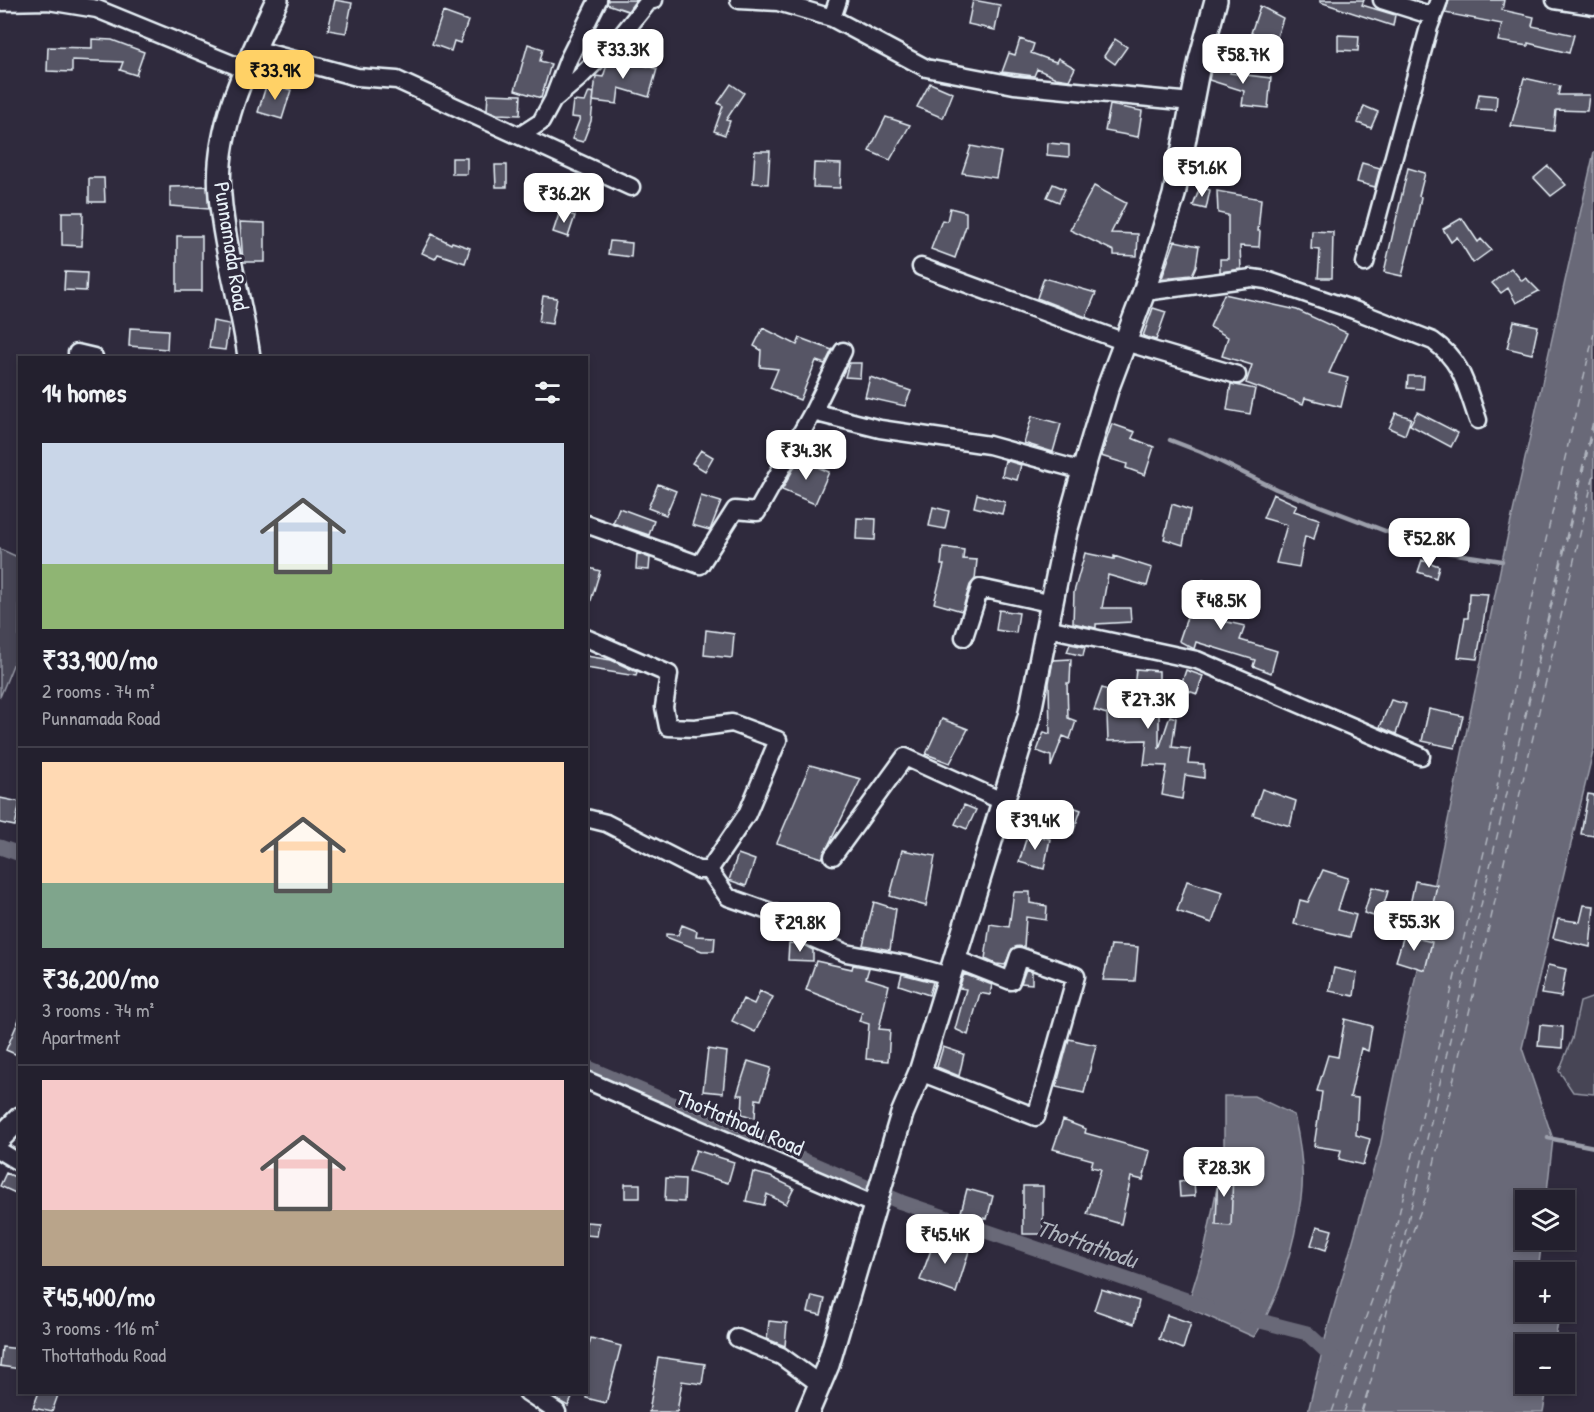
<!DOCTYPE html>
<meta charset="utf-8">
<style>
body{margin:0;font-family:"Patrick Hand",sans-serif;background:#2b2836;color:#f1f3f6;height:100vh;display:flex;flex-direction:column;font-size:22px;white-space:nowrap}
*{box-sizing:border-box;margin:0}
p{font-size:20px;color:#a3a3aa}
.icon{flex:none;width:33px;height:33px;fill:none;stroke:currentColor;stroke-width:2;stroke-linecap:round;stroke-linejoin:round}
.map{position:relative;flex:1;overflow:hidden}
.details{position:absolute;left:18px;top:356px;width:570px;height:1038px;display:flex;flex-direction:column;background:#23202e;border-radius:0px;box-shadow:0 3px 9px #0003,0 0 0 2px #403e4a}
.details>*{flex:none}
.tools{position:absolute;left:1515px;top:1190px;display:grid;gap:12px}
.tools a{display:grid;place-items:center;width:60px;height:60px;border-radius:0px;background:#23202e;box-shadow:0 3px 9px #0003,0 0 0 2px #403e4a;font-size:30px}
.price{position:absolute;translate:-50% -51px;padding:0 14px;border-radius:12px;background:#fff;color:#222;font-size:20px;line-height:39px;filter:drop-shadow(0 2px 3px #0008)}
.price::after{content:'';position:absolute;left:50%;top:36px;width:18px;height:14px;margin-left:-9px;background:inherit;clip-path:polygon(0 0,100% 0,50% 100%)}
.price.current{background:#ffd166;color:#111}
ul{padding:0;list-style:none}
li{display:grid;align-content:center;gap:12px;height:318px;padding:0 24px}
li+li{border-top:2px solid #403e4a}
li span{display:grid;place-items:center;height:186px;border-radius:0px;color:#555}
li>.icon{margin-inline-start:auto}
span .icon{width:108px;height:108px;fill:#fffc;stroke-width:1}
li b{font-size:26px}
h2{display:flex;justify-content:space-between;align-items:center;height:72px;padding:0 24px;font-size:26px}
.map>svg:first-child{display:block}
</style>
<div class="map">
<svg width="1594" height="1412" viewBox="0 0 1594 1412">
<rect width="100%" height="100%" fill="#2f2a3d"/>
<filter id="ink" filterUnits="userSpaceOnUse"><feTurbulence type="fractalNoise" baseFrequency=".0167" numOctaves="2"/><feDisplacementMap in="SourceGraphic" scale="12" xChannelSelector="R" yChannelSelector="G"/><feConvolveMatrix kernelMatrix="1 2 1 2 8 2 1 2 1" color-interpolation-filters="sRGB"/></filter>
<g filter="url(#ink)">
<path fill="#464455" stroke="#979aa6" stroke-width="1.5" d="M0,549L20,558L19,650L0,697Z
M1594,997V1094L1573,1092L1559,1071L1572,1039L1580,1002Z"/>
<path fill="#696978" stroke="#9c9fab" stroke-width="1.5" d="M1594,152V748L1522,1048L1553,1139L1546,1200H1526V1239H1542L1538,1272H1526V1311H1545L1558,1322L1554,1344H1526V1383H1548L1543,1412H1308L1328,1327L1380,1147L1502,561Z
M1224,1096H1254L1294,1115C1300,1141 1305,1171 1301,1198C1295,1242 1279,1301 1254,1337L1187,1307L1204,1252L1224,1153Z"/>
<g fill="none" stroke-linecap="round" stroke-linejoin="round">
<path stroke="#9c9fab" stroke-width="4.5" d="M1170,440L1201,452L1276,489L1406,539L1450,553L1502,561
M1548,1138L1594,1147"/>
<path stroke="#696978" stroke-width="15" d="M0,847L20,854
M586,1067L901,1202L1207,1307
M1245,1317L1307,1333L1337,1361"/>
<path stroke="#afb4be" stroke-width="1.5" stroke-dasharray="8 6" stroke-linecap="butt" d="M1525,719L1594,424
M1398,1271L1427,1194L1594,474
M1332,1412L1392,1244L1491,822L1522,643L1594,333
M1344,1412L1393,1284
M1361,1412L1371,1381L1594,417
M1362,1412L1369,1390"/>
</g>
<path fill="#575565" stroke="#e8f1f8" stroke-width="1.5" d="M335,0L352,3L346,33L328,30Z
M608,0H636L628,11L607,4Z
M973,0L1000,5L995,30L968,24Z
M1320,0H1364L1362,5L1395,15L1393,26L1320,2Z
M1449,0H1504L1502,10L1534,17L1532,26L1574,35L1569,53L1528,43V46L1498,41L1502,24L1445,13Z
M1260,6L1283,18L1276,40L1251,33Z
M443,12L468,21L460,43L454,41L451,51L432,44Z
M1338,35L1359,36L1358,51L1338,50Z
M92,39L112,40L144,52L136,75L120,70L123,62L72,60V72L47,71L48,47L92,48Z
M1020,39L1034,44L1031,53L1056,62L1058,58L1075,68L1069,80L1056,78L1037,69L1034,76L1002,72L1009,53L1015,55Z
M1115,39L1127,47L1115,64L1104,56Z
M528,44L543,49L540,61L551,64L541,98L515,90Z
M615,57L657,69L649,97L619,88L617,104L593,101L596,76L603,77L607,65Z
M1213,60L1232,66L1230,73L1271,78L1268,108L1242,105L1244,91L1209,80Z
M1524,78L1560,86L1558,95H1589L1587,111L1556,110L1554,131L1511,126Z
M267,83L291,90L282,119L258,112Z
M930,83L953,93L943,118L917,107Z
M731,84L744,93L726,120L730,121L725,135L714,131L723,106L718,103Z
M589,92L594,93L591,121L583,142L572,139L580,118L571,117L573,101L585,102Z
M488,94L521,95L520,115L497,114L487,110Z
M1479,94L1497,96L1496,110L1476,109Z
M1110,105L1142,111L1138,137L1105,131Z
M1364,106L1378,112L1371,128L1358,123Z
M886,117L910,125L890,160L869,151Z
M1048,143L1069,145V157L1047,155Z
M971,146L1001,152L996,178L962,173Z
M755,151H770L768,184L753,183Z
M452,158H467V174H452Z
M814,163L841,164L840,188L813,187Z
M1362,163L1380,168L1375,187L1357,182Z
M495,165H507V187H496Z
M1548,166L1566,185L1551,196L1534,178Z
M1408,168L1425,173L1419,196L1421,197L1417,218L1402,276L1384,272Z
M89,178H104L105,202H89Z
M1053,184L1065,189L1059,202L1047,197Z
M207,186L209,209L170,206V187Z
M1094,186L1126,203L1111,233L1138,234L1137,256L1114,255V251L1070,230Z
M1200,187L1210,190L1206,209L1193,206Z
M1217,191L1261,199L1258,231H1260L1259,247L1240,246L1241,269L1220,272V259H1228V215L1218,213Z
M950,208L966,212V226L955,258L931,249L942,220L947,221Z
M560,211L575,216L568,237L553,232Z
M62,212H83L82,246L62,245Z
M1462,218L1478,242L1481,239L1491,250L1473,263L1457,237L1451,242L1443,229Z
M240,222L265,223V262H243Z
M1312,231L1333,232L1332,278H1318L1320,250L1311,249Z
M432,234L451,244L452,242L470,248L465,263L438,254L435,259L422,253Z
M177,236H202V291H177Z
M610,241L632,243L631,257L608,254Z
M1175,241L1199,246L1196,266L1192,275L1162,278Z
M1511,268L1522,281L1526,278L1539,291L1516,303L1508,288L1501,293L1492,283Z
M65,272L87,273L86,291L64,290Z
M1044,278L1096,293L1086,317L1037,298Z
M1224,294L1297,310L1347,333L1329,373L1348,378L1341,407L1305,398L1303,404L1246,383L1252,365L1222,356L1228,337L1210,327Z
M543,296L557,298L552,324L539,322Z
M1153,308L1166,312L1156,340L1143,336Z
M213,321L229,324L225,350L209,348Z
M1514,321L1538,326L1532,354L1507,348Z
M130,328L168,330L167,349L129,346Z
M763,328L797,345L800,338L832,350L825,364L816,361L800,400L770,388L778,369L760,367L761,350L754,346Z
M849,363H861L860,378L845,377Z
M1408,376H1424L1423,389L1407,388Z
M870,377L911,391L905,406L865,397Z
M1231,384L1255,389L1250,414L1227,410Z
M1417,412L1458,433L1451,447L1410,425Z
M1396,413L1411,418L1405,435L1389,428Z
M1032,416L1061,424L1053,452L1024,443Z
M1112,424L1135,432L1132,438L1154,447L1145,475L1126,468L1127,464L1101,456Z
M701,450L713,457L705,471L692,463Z
M799,459L829,472L815,504L782,490Z
M1005,460L1021,465L1017,480L1002,476Z
M658,484L676,491L666,515L648,508Z
M977,494L1005,502L1002,514L974,507Z
M1273,494L1297,505L1294,511L1319,519L1314,539L1305,536L1299,567L1276,563L1287,525L1263,518Z
M701,496L721,502L710,530L692,525Z
M1172,504L1190,510L1183,545L1164,539Z
M933,507L949,511L945,529L929,526Z
M619,508L654,521L649,535L613,523Z
M857,518L876,519L875,540L856,539Z
M943,547L964,550L963,559L977,560L975,579L970,585L962,611L934,603L944,565H941Z
M637,553L650,558L649,570L636,569Z
M1085,553L1114,559V556L1152,568L1147,586L1108,575L1102,608H1130L1131,622L1096,624V628L1073,623L1074,592Z
M1422,560L1439,566L1436,578L1418,572Z
M586,567L600,571L589,607L586,606Z
M1203,580L1221,586L1210,618L1245,626L1240,640L1277,651L1271,673L1253,666L1255,660L1196,642L1194,649L1179,641L1191,606L1210,605L1196,601Z
M1469,593L1488,594L1477,659L1458,657L1465,618H1468Z
M999,610L1019,613L1016,633L996,630Z
M706,630L734,634L732,658L704,655Z
M1070,644L1085,647L1083,656L1067,652Z
M586,656L611,660L637,672L636,676L586,668Z
M1071,659L1070,683H1067L1068,718L1076,721L1070,739L1063,736L1051,767V756L1037,751L1044,732L1050,734L1049,683L1053,660Z
M1136,669L1159,671V749L1170,716L1176,718L1172,747L1190,749L1188,763L1204,764V778L1185,775L1182,799L1162,795L1167,766L1144,765L1147,740L1108,741L1107,714L1094,710L1102,688L1133,699Z
M1186,670L1203,676L1197,694L1180,688Z
M1391,700L1406,704L1396,734L1380,727Z
M1429,709L1463,716L1455,748L1422,741Z
M942,719L968,729L950,763L926,754Z
M810,765L861,779L822,858L777,843Z
M1262,789L1296,801L1290,826L1253,815Z
M1588,794L1594,795V836L1581,834Z
M0,798L20,802L15,826L0,823Z
M1060,802L1081,810L1073,833L1051,825Z
M964,805L976,810L967,829L955,824Z
M1028,833L1050,839L1044,869L1019,862Z
M902,850L935,856L926,906L890,896Z
M738,854L755,860L746,886L729,880Z
M1323,870L1348,878L1338,910L1356,915L1350,937L1294,924L1300,900L1308,902Z
M1187,881L1223,892L1212,923L1177,911Z
M1415,881L1437,885L1432,909L1410,905Z
M1372,887L1388,891L1380,918L1364,913Z
M1014,892H1030V903L1047,906L1046,920L1026,917L1024,947L1012,949L1005,965L996,964L985,959L990,924L1009,927Z
M874,902L896,909L890,950L863,945Z
M1584,905L1594,906L1590,947L1553,938L1558,919L1580,922Z
M682,925L697,931L696,936L715,937L714,951H702L666,937V934L678,935Z
M1404,935L1432,942L1425,970L1396,961Z
M789,943L802,944L813,950V961L788,960Z
M1111,945L1138,947L1135,981L1103,980Z
M816,961L852,969L853,965L869,968L866,978L889,985L879,1029L890,1030L888,1061L866,1059L869,1024L859,1021L862,1012L806,990Z
M1548,965L1566,969L1561,997L1541,994Z
M1334,968L1357,973L1354,996L1329,991Z
M1026,969L1032,972V984L1021,983Z
M902,974L933,982L929,995L899,985Z
M964,974L992,985L990,995L980,993L968,1035L955,1029L966,989L959,988Z
M760,991L773,997L755,1032L732,1021L743,999L754,1004Z
M20,1017V1056L6,1050Z
M1345,1019L1372,1026L1368,1051L1361,1048L1350,1097L1358,1098L1356,1135L1370,1139L1363,1165L1339,1159L1341,1150L1314,1146L1322,1092L1317,1091L1328,1055L1338,1057Z
M1540,1025L1563,1027L1562,1048L1538,1046Z
M1069,1039L1096,1045L1084,1093L1056,1087Z
M943,1047L964,1054L959,1076L937,1067Z
M708,1049L727,1052L723,1093L703,1091Z
M748,1061L771,1068L761,1100L756,1099L755,1118L742,1114L743,1095H737Z
M1063,1120L1086,1129L1085,1133L1150,1151L1143,1180L1131,1177L1121,1224L1087,1214L1101,1169L1091,1167L1093,1160L1053,1149Z
M696,1150L734,1162L728,1183L689,1171Z
M1218,1171L1233,1172L1231,1226L1216,1225Z
M753,1172L771,1177L794,1188L786,1204L767,1194L764,1205L746,1201Z
M6,1173L20,1179V1195L0,1186Z
M666,1178L685,1179L684,1202L665,1201Z
M1194,1180L1195,1196L1180,1197L1179,1181Z
M625,1184H640V1198H625Z
M1023,1186H1043V1234H1023Z
M967,1189L993,1196L987,1219L961,1212Z
M586,1222L599,1223L597,1236L586,1235Z
M1317,1226L1332,1230L1326,1250L1311,1245Z
M935,1239L970,1248L956,1293L920,1280Z
M1101,1289L1139,1301L1134,1324L1094,1310Z
M812,1296L825,1299L821,1315L808,1312Z
M1167,1315L1191,1323L1183,1349L1159,1339Z
M769,1321L787,1323L785,1346L767,1339Z
M591,1338L621,1346L606,1403L586,1398V1355Z
M2,1347L20,1349V1369L0,1366Z
M658,1357L705,1364L702,1384L682,1381L677,1412H649Z
M39,1392H59L52,1412L33,1408Z
M561,1392H575L568,1406L557,1400Z"/>
<g fill="none" stroke-linecap="round" stroke-linejoin="round">
<g stroke="#e8f1f8" stroke-width="21">
<path id="minor" d="M739,0L778,2L832,18L926,68L1014,85L1192,102
M1382,0L1433,16
M1555,0L1594,6
M0,2L48,1L97,9L244,69
M832,18L838,0
M254,49L357,77L397,80L631,187
M554,97L568,60L598,0
M521,135L541,122L553,100L578,79L621,36L649,1L654,0
M1365,263L1429,27L1439,0
M921,267L1125,342L1237,375
M1144,292L1252,278L1266,280L1354,310L1433,341C1463,362 1466,387 1478,420
M77,353L94,357
M813,412L843,351
M586,524L700,565L735,510L757,512L813,412L880,429L989,445L1083,471
M1047,628L1197,660L1421,756
M964,637L980,588L1053,604
M586,638L669,674L664,707L668,727L695,728L732,723L778,740L747,814L709,870L728,897L782,916L812,938L846,953L910,965L949,976
M586,818L606,823L698,870H709
M833,856L905,757L1004,802
M920,1072L1036,1117L1076,976L1019,956L1011,981L955,959
M586,1080L875,1205
M0,1151L20,1163
M737,1338L781,1356L821,1385
M527,1392L557,1412"/>
</g>
<g stroke="#e8f1f8" stroke-width="26">
<path id="major" d="M249,357C242,303 224,250 220,195C214,127 249,60 277,0
M0,1138L20,1118
M808,1412L828,1365L902,1114L920,1072L1029,717L1066,532L1087,457L1107,390L1144,292L1174,195L1200,60L1216,0"/>
</g>
<use href="#minor" stroke="#2f2a3d" stroke-width="16"/>
<use href="#major" stroke="#2f2a3d" stroke-width="21"/>
</g>
</g>
<g text-anchor="middle" stroke-width="6" stroke-linejoin="round" paint-order="stroke">
<g font-size="22" fill="#e8f1f8" stroke="#2f2a3d">
<text transform="translate(232 246) rotate(81)" y="8">Punnamada Road</text>
<text transform="translate(740 1122) rotate(23)" y="8">Thottathodu Road</text>
</g>
<g font-size="24" font-style="italic" fill="#afb4be" stroke="#2f2a3d">
<text transform="translate(1087 1244) rotate(19)" y="8">Thottathodu</text>
</g>
</g>
</svg>
<div class="tools">
<a><svg class="icon" aria-label="layers" viewBox="0 0 24 24"><path d="M12 4l9 5-9 5-9-5zM3 14l9 5 9-5"/></svg></a>
<a>+</a>
<a>−</a>
</div>
<b class="price" style="left:623px;top:80px">₹33.3K</b>
<b class="price" style="left:1243px;top:85px">₹58.7K</b>
<b class="price current" style="left:275px;top:101px">₹33.9K</b>
<b class="price" style="left:1202px;top:198px">₹51.6K</b>
<b class="price" style="left:564px;top:224px">₹36.2K</b>
<b class="price" style="left:806px;top:481px">₹34.3K</b>
<b class="price" style="left:1429px;top:569px">₹52.8K</b>
<b class="price" style="left:1221px;top:631px">₹48.5K</b>
<b class="price" style="left:1148px;top:730px">₹27.3K</b>
<b class="price" style="left:1035px;top:851px">₹39.4K</b>
<b class="price" style="left:1414px;top:952px">₹55.3K</b>
<b class="price" style="left:800px;top:953px">₹29.8K</b>
<b class="price" style="left:1224px;top:1198px">₹28.3K</b>
<b class="price" style="left:945px;top:1265px">₹45.4K</b>
<section class="details">
<h2>14 homes<svg class="icon" aria-label="filters" viewBox="0 0 24 24"><path d="M4 7h16M4 17h16"/><circle cx="9" cy="7" r="2"/><circle cx="15" cy="17" r="2"/></svg></h2>
<ul>
<li><span style="background:linear-gradient(#c9d6e8 65%,#8fb573 0)"><svg class="icon" aria-label="home" viewBox="0 0 24 24"><path d="M3 11l9-7 9 7M6 9v11h12V9"/></svg></span><div><b>₹33,900/mo</b><p>2 rooms · 74 m²</p><p>Punnamada Road</p></div></li>
<li><span style="background:linear-gradient(#ffd9b3 65%,#7fa58c 0)"><svg class="icon" aria-label="home" viewBox="0 0 24 24"><path d="M3 11l9-7 9 7M6 9v11h12V9"/></svg></span><div><b>₹36,200/mo</b><p>3 rooms · 74 m²</p><p>Apartment</p></div></li>
<li><span style="background:linear-gradient(#f6c9c9 70%,#b9a48a 0)"><svg class="icon" aria-label="home" viewBox="0 0 24 24"><path d="M3 11l9-7 9 7M6 9v11h12V9"/></svg></span><div><b>₹45,400/mo</b><p>3 rooms · 116 m²</p><p>Thottathodu Road</p></div></li>
</ul>
</section>
</div>
